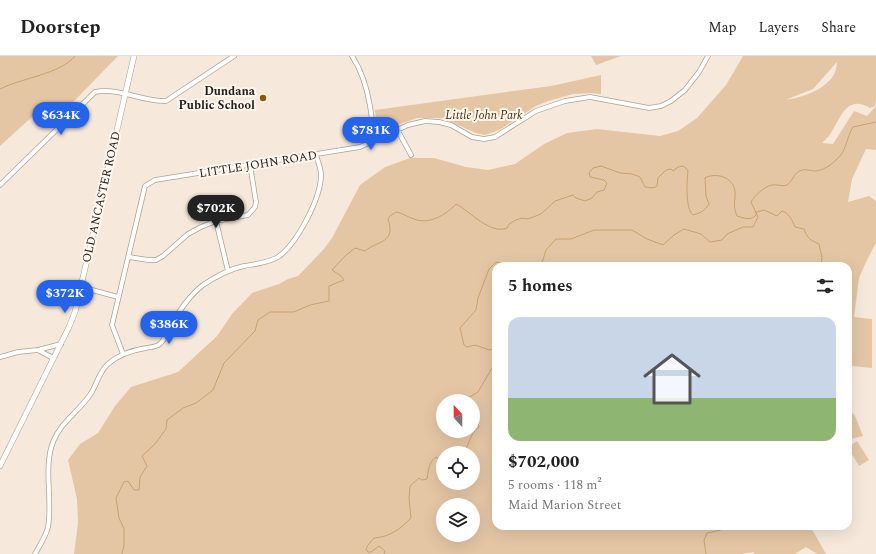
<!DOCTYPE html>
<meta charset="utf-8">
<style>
body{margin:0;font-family:Spectral,serif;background:#f2f2f2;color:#222;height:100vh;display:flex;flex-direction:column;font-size:15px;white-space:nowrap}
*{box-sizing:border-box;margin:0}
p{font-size:13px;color:#767676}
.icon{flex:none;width:22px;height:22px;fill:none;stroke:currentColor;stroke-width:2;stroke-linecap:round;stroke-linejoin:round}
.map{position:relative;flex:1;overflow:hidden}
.side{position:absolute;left:492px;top:206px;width:360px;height:268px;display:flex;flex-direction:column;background:#fff;border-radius:12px;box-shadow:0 4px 16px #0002}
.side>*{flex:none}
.needle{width:26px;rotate:339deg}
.buttons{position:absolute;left:436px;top:338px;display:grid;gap:8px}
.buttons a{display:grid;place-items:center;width:44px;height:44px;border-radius:50%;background:#fff;box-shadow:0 4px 16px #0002;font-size:20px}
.price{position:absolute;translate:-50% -34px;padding:0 9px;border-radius:14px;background:#2563eb;color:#fff;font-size:13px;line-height:26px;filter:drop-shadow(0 1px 2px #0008)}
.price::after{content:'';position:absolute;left:50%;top:24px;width:12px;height:9px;margin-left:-6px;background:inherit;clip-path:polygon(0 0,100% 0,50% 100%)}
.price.selected{background:#222;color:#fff}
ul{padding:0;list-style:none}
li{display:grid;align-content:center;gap:8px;height:212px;padding:0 16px}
li span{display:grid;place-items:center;height:124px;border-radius:12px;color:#555}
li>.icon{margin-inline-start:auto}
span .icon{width:72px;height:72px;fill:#fffc;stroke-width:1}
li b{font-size:17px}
h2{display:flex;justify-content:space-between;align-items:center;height:48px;padding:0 16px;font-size:17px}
header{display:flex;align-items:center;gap:24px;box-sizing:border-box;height:56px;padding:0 20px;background:#fff;border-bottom:1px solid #e0e0e0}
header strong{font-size:19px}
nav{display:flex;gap:22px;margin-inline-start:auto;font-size:14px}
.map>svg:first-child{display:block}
</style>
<header>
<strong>Doorstep</strong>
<nav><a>Map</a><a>Layers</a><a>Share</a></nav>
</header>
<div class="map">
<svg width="876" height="498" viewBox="0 0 876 498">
<rect width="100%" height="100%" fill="#f6e9dc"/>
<path fill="#e4c6a5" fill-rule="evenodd" d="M0,0H118L48,72L34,59L0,90Z
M591,0H621L596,9Z
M743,0H876V43L875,50L870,52C845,37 840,65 829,80C827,82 824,85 822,87L833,88L854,55L867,60L876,50V94L866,93L852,123L848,146L869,140L876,145V187L867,204L859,222L854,261L872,263V312L852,310L848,317V210H496V470H810L826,498H817L806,491L795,498H755L753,496L742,498H74L78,467L77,443L68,404L80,388L98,377L115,350L131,331L178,316L217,280L232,258L252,237L279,228L288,223L298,220L323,194L332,182L360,129L385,111L410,102H434L466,111L488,114L515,108L544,88L567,77L597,73L660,80L678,75L697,62L726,29ZM837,6C837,30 806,41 785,44L813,33ZM443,345H473V375H443ZM443,397H473V427H443ZM443,449H473V479H443Z
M601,19V38L591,37L573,38L548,45L536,50L499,74L485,79L476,77L442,62H417L384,74C376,71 376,61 375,54L551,30Z
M848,351L855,360L863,380L848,384Z
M857,385L869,404L859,410L848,391Z"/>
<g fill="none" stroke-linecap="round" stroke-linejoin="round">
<path stroke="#caa06f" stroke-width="1" d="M0,33C21,22 61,18 75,0
M757,156L764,154L777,160L782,155C789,157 792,164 795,171L804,173C807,182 810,184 819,188L822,201L821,210
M541,210L546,194L556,183H571L594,174H632L647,183L663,189L674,179L684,173L701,178L710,186L722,184L727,178L743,171H753L758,161L751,146C754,140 765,130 772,129C777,128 783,131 787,129C793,125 794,116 802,114C806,113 811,115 815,115C822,115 831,109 836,104C847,95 846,82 853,71L876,66
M463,345L478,336L495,307L493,293L489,294L475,289L467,291L464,289L460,272L476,254L478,242L489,213L496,206L521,210
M464,397C469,389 470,377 479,371L477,361L473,358
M122,498L124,489V473L119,462L116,442L124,426L128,425L134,434H139L140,421L147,410L142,400L155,388L166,373L167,364L183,352L196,347L213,334L224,307L255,275L258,264L270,256H294L310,249L329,245V230L344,224L341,220L332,214L344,201L355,192L365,195C379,184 396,187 388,163L390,160L396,156C403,157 407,161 414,163C429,169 446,159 456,148C470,155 490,179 507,172L509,168L516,164L522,162L528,163L541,158L555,145L573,139L576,142L585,145L592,142L597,136L604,134L607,127L604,124L590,121L589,117L593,112L601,110L620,117L632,118L640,121L645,131L653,132L657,130L658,122L666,114L671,113L673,115L678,111L683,110L688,114C687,124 685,153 693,159C700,157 705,155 709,148L706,140L705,122C716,116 733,121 735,135C736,146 732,148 737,160C744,162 750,165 756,159V156
M384,498L385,495L379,490L371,496H368L366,493L368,489L374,482C390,481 400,473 411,462L409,442L410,430L419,422L422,424L427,423C429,414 428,407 436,401L441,404L443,417
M706,498L704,484L707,477L721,474L723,470"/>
<g stroke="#ada195" stroke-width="5.5">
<path id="minor" d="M352,0C362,15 367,32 370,50C372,61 372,72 377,83
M397,73L411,99
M0,129L95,36C119,31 142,46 166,45L234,0
M216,165L228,215
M129,201L148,204H156L163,200L188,178L201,171L216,165L248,159L255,151L256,146L250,109
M81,231L118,241
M38,294L53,302
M123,298L112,269L145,130L155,124L360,91L408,69L425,65L439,66L451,69L472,81L484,83L495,81L536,55L565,45L590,41L649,52L661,50L671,45L685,34L699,16L708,0
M0,301L18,296L38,294L61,288
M35,498C40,489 46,480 48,471C53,444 43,412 53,386C60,367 78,356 90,339C97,329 98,317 108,308C118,299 133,294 146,292C151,291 156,291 160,288C165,283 168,275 171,269C180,254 189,240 203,229C215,221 229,213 244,210C255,208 268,207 278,201C297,188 321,142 321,119C321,112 318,106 316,99"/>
</g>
<g stroke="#ada195" stroke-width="6">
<path id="tertiary" d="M0,410L69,271L75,256L134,0"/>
</g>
<use href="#minor" stroke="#fff" stroke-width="4"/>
<use href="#tertiary" stroke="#fff" stroke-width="5"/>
</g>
<circle fill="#8c5806" stroke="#fff7ef" stroke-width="1.5" cx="263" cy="42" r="4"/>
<g text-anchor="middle" stroke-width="4" stroke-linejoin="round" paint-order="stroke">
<g font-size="12" font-weight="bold" fill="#211c17" stroke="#fff7ef" text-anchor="end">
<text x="255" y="39">Dundana<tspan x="255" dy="14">Public School</tspan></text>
</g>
<g font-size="12" font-style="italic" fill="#4c2f07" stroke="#fff7ef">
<text x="484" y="63">Little John Park</text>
</g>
<g font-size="12" fill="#211c17" stroke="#fff7ef">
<text transform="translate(258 108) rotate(-9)" y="4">LITTLE JOHN ROAD</text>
<text transform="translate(101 141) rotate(-77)" y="4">OLD ANCASTER ROAD</text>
</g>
</g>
</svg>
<div class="buttons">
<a><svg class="needle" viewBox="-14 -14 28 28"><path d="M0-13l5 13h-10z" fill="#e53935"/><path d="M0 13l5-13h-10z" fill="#767676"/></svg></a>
<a><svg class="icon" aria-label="locate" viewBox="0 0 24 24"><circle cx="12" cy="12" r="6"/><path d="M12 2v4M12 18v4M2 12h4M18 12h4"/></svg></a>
<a><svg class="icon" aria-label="layers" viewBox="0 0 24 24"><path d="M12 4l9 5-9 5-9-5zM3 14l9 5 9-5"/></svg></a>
</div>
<b class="price" style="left:61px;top:80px">$634K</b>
<b class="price" style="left:371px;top:95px">$781K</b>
<b class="price selected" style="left:216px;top:173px">$702K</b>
<b class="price" style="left:65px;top:258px">$372K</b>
<b class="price" style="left:169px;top:289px">$386K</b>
<section class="side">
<h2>5 homes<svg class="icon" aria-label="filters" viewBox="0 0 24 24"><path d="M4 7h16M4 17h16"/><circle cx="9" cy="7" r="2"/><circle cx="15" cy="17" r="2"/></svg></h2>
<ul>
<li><span style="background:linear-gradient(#c9d6e8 65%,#8fb573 0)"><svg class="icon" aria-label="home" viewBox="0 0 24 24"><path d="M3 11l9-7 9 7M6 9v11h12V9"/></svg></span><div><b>$702,000</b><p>5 rooms · 118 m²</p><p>Maid Marion Street</p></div></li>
</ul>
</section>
</div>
